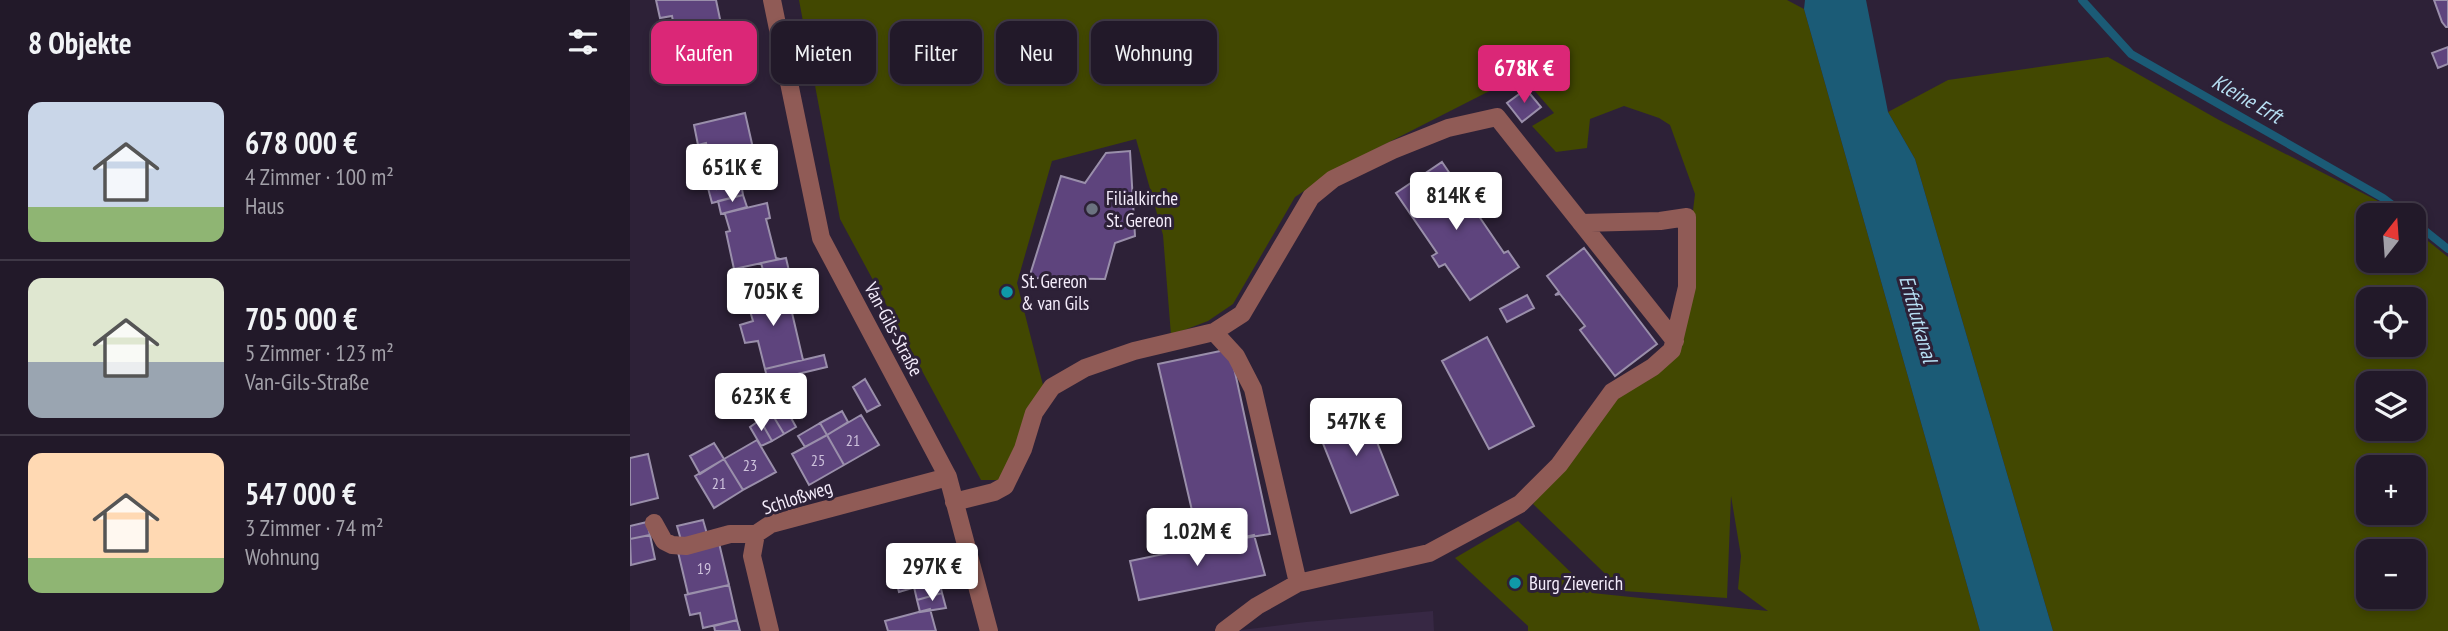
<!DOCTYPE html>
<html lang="de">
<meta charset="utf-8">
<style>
body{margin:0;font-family:"PT Sans Narrow",sans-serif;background:#2a2231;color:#f1f3f6;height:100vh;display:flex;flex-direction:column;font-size:26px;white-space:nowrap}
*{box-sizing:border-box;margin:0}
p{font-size:23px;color:#a2a0a8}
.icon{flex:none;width:38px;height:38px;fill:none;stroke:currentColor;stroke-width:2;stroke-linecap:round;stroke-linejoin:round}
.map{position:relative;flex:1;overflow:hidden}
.panel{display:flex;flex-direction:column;background:#221929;width:630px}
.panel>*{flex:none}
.banner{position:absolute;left:21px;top:21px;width:665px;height:63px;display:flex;gap:14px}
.needle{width:46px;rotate:17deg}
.controls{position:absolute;left:1726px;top:203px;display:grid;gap:14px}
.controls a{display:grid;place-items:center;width:70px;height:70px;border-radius:14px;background:#221929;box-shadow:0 4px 10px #0003,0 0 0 2px #3f3846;font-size:35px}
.price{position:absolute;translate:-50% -60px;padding:0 16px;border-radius:7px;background:#fff;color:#222;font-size:23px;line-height:46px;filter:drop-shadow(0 2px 4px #0008)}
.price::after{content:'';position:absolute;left:50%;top:42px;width:21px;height:16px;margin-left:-10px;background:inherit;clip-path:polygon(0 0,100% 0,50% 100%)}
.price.current{background:#db2777;color:#fff}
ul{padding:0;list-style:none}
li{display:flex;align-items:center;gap:21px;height:175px;padding:0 28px}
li+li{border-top:2px solid #3f3846}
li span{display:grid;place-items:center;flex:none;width:196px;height:140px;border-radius:14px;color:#555}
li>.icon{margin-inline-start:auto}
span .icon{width:84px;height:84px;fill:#fffc;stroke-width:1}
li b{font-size:30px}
h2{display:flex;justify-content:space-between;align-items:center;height:84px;padding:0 28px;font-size:30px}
.tag{padding:0 24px;border-radius:14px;background:#221929;box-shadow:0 4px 10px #0003,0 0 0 2px #3f3846;font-size:24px;line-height:63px}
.tag.current{background:#db2777;color:#fff}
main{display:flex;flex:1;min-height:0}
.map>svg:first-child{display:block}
</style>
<main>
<section class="panel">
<h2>8 Objekte<svg class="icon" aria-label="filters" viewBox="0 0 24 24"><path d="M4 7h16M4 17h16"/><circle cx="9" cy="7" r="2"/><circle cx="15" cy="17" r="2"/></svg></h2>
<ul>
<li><span style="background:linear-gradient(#c9d6e8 75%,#8fb573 0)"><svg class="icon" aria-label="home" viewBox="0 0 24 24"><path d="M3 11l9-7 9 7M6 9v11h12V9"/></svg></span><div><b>678 000 €</b><p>4 Zimmer · 100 m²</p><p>Haus</p></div></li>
<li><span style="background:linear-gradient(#dfe7d0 60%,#9aa5b1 0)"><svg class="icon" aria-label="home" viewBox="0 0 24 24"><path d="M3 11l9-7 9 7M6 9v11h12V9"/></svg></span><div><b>705 000 €</b><p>5 Zimmer · 123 m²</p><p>Van-Gils-Straße</p></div></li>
<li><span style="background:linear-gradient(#ffd9b3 75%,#8fb573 0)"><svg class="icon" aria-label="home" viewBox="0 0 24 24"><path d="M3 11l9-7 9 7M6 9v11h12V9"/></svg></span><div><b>547 000 €</b><p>3 Zimmer · 74 m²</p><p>Wohnung</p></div></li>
</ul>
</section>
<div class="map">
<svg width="1818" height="631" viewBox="0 0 1818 631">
<rect width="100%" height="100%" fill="#2d2137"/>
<path fill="#372844" d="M803,611L804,631H603L676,622Z"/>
<path fill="#424801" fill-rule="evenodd" d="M169,0H1157L1174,9L1350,631H898V626L825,558L888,521L962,593L1138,611L1108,589L1111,556L1101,496L1097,598L993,591L903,504L987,399L1046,353L1065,194L1040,125L1029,118L994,106L960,119L957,148L926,152L902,126L924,113L891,75L712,166L665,197L603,304L578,321L541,335L533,235L506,139L422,161L387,283L413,385L370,480H351L210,219Z
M1478,57L1589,120L1750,202L1767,215H1738V261H1783V229L1818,257V631H1423L1285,159L1258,112L1318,80ZM1738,299H1783V345H1738ZM1738,383H1783V429H1738ZM1738,467H1783V513H1738ZM1738,551H1783V597H1738Z"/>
<path fill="#1b5b76" d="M1175,0H1236L1258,112L1285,159L1423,631H1350L1174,9Z"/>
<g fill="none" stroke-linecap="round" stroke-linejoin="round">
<path stroke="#1b5b76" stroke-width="8" d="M1452,0L1501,54L1753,198L1776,215
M1783,221L1818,249"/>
</g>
<path fill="#5e447d" stroke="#9a8fab" stroke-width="2" d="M26,0H86L94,38L48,48L42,16L30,18Z
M1804,0H1818V27H1816L1812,22Z
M1818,47V64L1808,68L1802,53Z
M896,89L911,107L892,122L877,103Z
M115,113L125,157L129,156L134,177L87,189L76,143L68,145L64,125Z
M500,151L505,236L485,243L475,279L399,278L431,176L455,183L476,153Z
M812,162L874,253L878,251L889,267L840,300L815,264L809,267L802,256L807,253L766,193Z
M111,183L113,195L82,203L78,188L86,186L87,189Z
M113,195L117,207L91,214L88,201Z
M137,203L140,218L136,219L146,258L150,259L104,269L96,232L100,231L95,214H91Z
M954,248L1027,344L985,376L950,330L955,326L930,294L925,295L929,292L917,276Z
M156,258L159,271L135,277L131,263Z
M137,276L141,291L116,297L113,282Z
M156,287L173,360L135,369L128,341L115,343L110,325L123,321L116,297Z
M897,295L904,308L877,322L870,309Z
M857,337L904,426L859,449L812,361Z
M600,349L640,534L570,545L528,364Z
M194,355L197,367L138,381L135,369Z
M235,379L250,405L237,412L223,387Z
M731,402L768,495L721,513L684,421Z
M155,407L166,427L154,434L142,414Z
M212,411L218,422L197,435L190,423Z
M142,414L154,434L142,441L130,420Z
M231,415L249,445L214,465L197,435Z
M130,420L142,441L131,446L120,427Z
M190,423L197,435L175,447L168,436Z
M197,435L214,465L179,485L162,454Z
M127,440L146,472L113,490L94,459Z
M84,443L94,459L70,474L60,456Z
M18,454L28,498L0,505V458Z
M94,459L113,490L84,508L65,476Z
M73,520L77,534L51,540L47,526Z
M17,522L20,535L0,539V526Z
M20,535L25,559L1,565L0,539Z
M624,535L635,575L509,600L500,561Z
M89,543L99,585L58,594L48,552Z
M295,550L300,570L306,569L309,580L269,592L260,559Z
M309,580L312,593L287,600L284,587Z
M99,585L107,620L73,628L70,613L60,615L55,595Z
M312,593L316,608L290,612L287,600Z
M300,609L306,631H258L255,621Z
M107,620L110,631H85L84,626Z"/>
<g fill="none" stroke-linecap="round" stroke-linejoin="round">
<path stroke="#905b56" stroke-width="18" d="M142,0L191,238L318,477L359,631
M584,332L606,356L623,389L668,583
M324,502L364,492L375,486L393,449L404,413L422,387L455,368L504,351L584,332L612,314L681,197L703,179L763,150L818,128L867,117L1045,341
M24,523L34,541L42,545L56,546L100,534H126
M140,631L122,556L126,534L141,524L318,477
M594,631L627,606L668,583L799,553L890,504L929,465L982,392L1023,367L1042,350L1057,287V217L1030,221L951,223"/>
</g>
<circle fill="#6b7280" stroke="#2d2137" stroke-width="2.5" cx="462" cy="209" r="7"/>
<g fill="#0f9aa8" stroke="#2d2137" stroke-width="2.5">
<circle cx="377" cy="292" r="7"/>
<circle cx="885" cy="583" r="7"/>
</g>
<g text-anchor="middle" stroke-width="6" stroke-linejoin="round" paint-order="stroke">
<g font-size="16" fill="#cec2dc">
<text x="223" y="446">21</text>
<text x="188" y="466">25</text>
<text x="120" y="471">23</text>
<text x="89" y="489">21</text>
<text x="74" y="574">19</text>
</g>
<g font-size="19" fill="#f4ecfb" stroke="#2d2137" text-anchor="start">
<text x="476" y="205">Filialkirche<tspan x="476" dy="22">St. Gereon</tspan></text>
<text x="391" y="288">St. Gereon<tspan x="391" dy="22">&amp; van Gils</tspan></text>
<text x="899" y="590">Burg Zieverich</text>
</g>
<g font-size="19" fill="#f4ecfb" stroke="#2d2137">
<text transform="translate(264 329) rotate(62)" y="7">Van-Gils-Straße</text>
<text transform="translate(167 497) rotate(-18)" y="7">Schloßweg</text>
</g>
<g font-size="21" font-style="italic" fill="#b6def2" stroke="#2d2137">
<text transform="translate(1617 99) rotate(30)" y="7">Kleine Erft</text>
<text transform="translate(1288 319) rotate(74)" y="7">Erftflutkanal</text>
</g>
</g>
</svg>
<div class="controls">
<a><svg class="needle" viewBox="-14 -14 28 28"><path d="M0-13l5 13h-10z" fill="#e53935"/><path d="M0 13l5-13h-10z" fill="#a2a0a8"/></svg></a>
<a><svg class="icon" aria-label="locate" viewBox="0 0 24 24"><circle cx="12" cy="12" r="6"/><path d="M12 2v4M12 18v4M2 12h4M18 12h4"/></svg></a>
<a><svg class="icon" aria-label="layers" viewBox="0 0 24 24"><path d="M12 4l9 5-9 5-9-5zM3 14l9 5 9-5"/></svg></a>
<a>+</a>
<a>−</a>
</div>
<b class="price current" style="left:894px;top:105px">678K €</b>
<b class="price" style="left:102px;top:204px">651K €</b>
<b class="price" style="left:826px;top:232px">814K €</b>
<b class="price" style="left:143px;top:328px">705K €</b>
<b class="price" style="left:131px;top:433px">623K €</b>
<b class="price" style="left:726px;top:458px">547K €</b>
<b class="price" style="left:567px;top:568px">1.02M €</b>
<b class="price" style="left:302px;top:603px">297K €</b>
<div class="banner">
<a class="tag current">Kaufen</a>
<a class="tag">Mieten</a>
<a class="tag">Filter</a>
<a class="tag">Neu</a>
<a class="tag">Wohnung</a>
</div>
</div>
</main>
